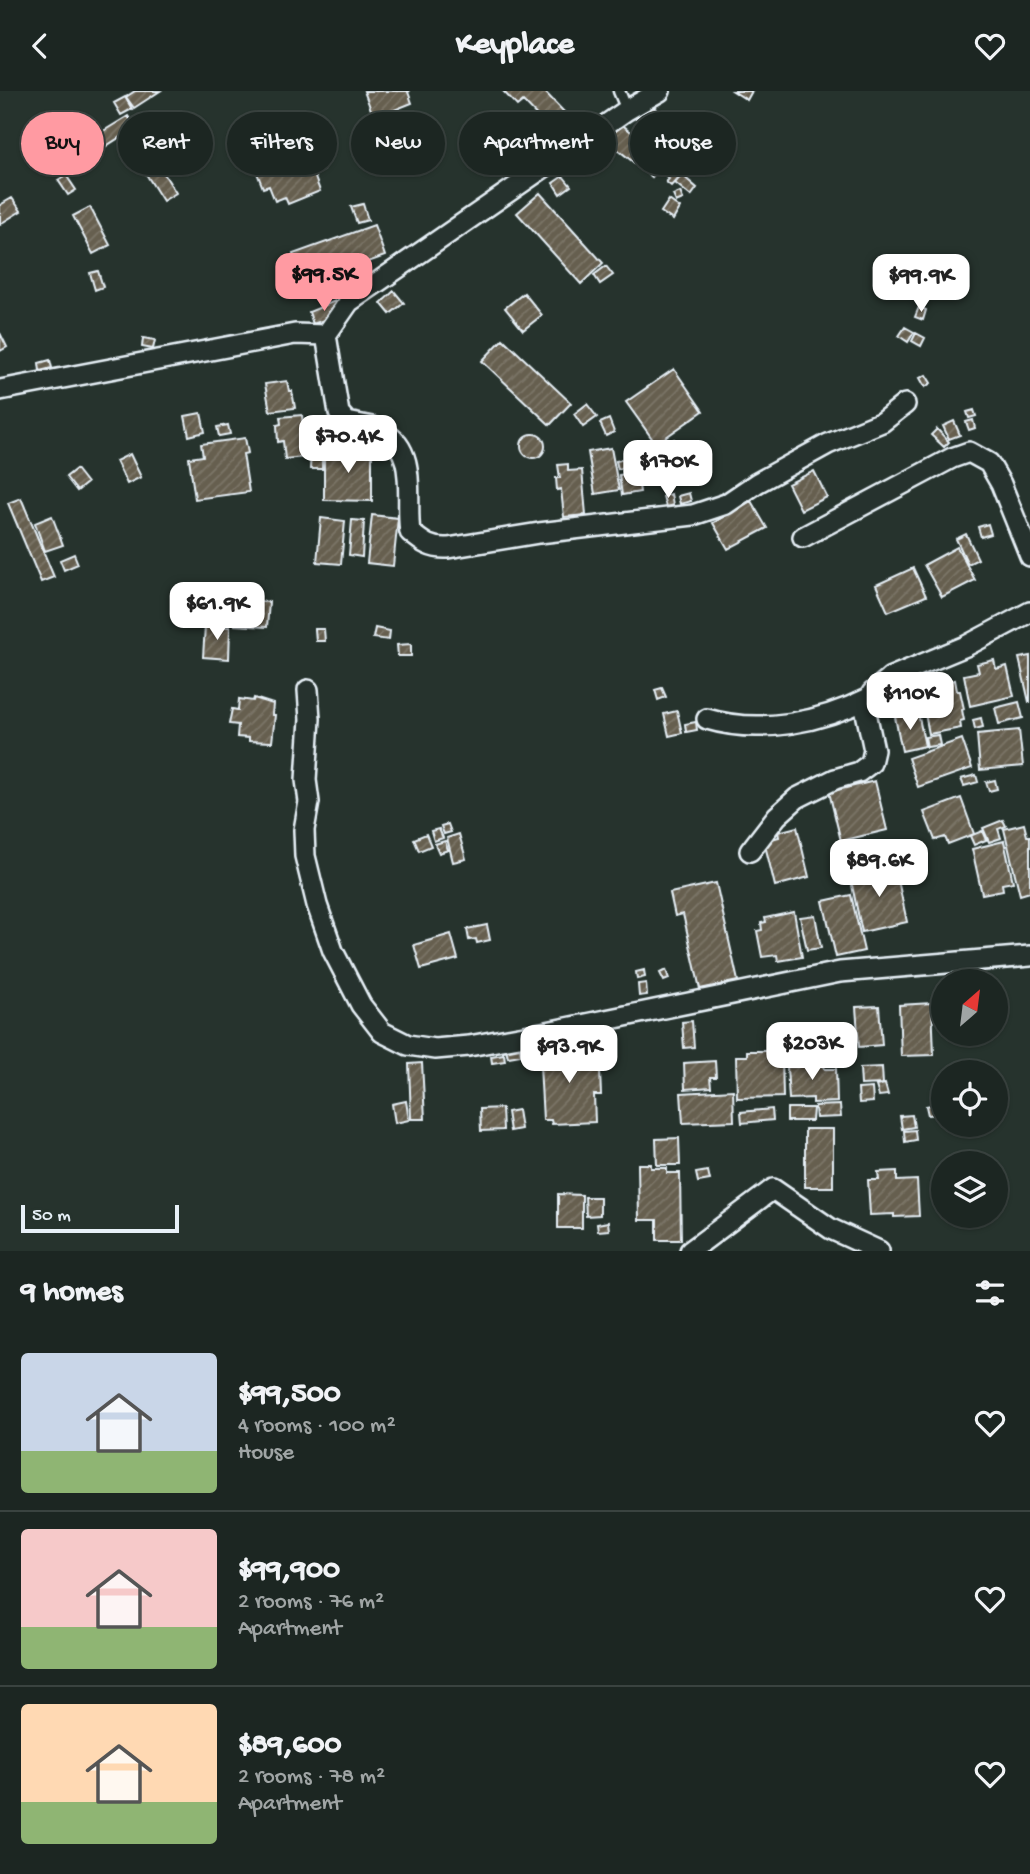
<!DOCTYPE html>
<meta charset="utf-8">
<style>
body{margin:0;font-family:"Gochi Hand",sans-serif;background:#29322f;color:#f1f3f6;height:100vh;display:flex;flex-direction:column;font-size:26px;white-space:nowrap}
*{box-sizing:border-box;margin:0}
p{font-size:23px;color:#a0a5a5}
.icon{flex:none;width:38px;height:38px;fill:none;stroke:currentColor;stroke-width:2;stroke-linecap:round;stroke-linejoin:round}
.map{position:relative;height:1160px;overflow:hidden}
.details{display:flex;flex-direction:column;background:#1c2622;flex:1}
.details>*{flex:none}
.hud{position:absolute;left:21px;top:21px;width:989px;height:63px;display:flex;gap:14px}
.needle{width:46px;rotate:28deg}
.tools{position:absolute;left:931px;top:878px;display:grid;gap:14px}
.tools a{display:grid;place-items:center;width:77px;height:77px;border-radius:50%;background:#1c2622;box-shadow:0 2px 5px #0004,0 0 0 2px #3a4340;font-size:35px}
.scale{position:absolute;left:21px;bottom:18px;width:158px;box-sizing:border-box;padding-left:7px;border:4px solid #e8f1f8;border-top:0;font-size:19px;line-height:24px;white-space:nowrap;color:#e8f1f8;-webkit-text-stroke:5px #26332d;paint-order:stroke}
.price{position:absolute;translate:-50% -60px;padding:0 16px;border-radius:14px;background:#fff;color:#222;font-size:23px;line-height:46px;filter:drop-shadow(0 2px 4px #0008)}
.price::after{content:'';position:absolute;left:50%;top:42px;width:21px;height:16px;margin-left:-10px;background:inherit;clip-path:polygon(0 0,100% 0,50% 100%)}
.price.current{background:#ff9aa2;color:#111}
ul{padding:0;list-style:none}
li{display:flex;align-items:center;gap:21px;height:175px;padding:0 21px}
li+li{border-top:2px solid #3a4340}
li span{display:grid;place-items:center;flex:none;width:196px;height:140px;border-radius:7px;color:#555}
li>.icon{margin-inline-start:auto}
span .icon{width:84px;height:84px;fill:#fffc;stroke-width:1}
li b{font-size:30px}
h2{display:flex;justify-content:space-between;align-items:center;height:84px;padding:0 21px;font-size:30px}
.pill{padding:0 24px;border-radius:32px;background:#1c2622;box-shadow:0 2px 5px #0004,0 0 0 2px #3a4340;font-size:24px;line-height:63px}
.pill.current{background:#ff9aa2;color:#111}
header{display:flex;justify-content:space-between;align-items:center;height:91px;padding:0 21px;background:#1c2622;font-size:32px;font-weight:700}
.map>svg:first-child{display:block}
</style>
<header><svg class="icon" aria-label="back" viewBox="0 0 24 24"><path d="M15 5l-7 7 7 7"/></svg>Keyplace<svg class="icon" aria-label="heart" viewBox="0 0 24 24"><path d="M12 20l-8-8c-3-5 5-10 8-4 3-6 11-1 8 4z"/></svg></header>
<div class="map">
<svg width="1030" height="1160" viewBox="0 0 1030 1160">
<defs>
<pattern id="building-hatch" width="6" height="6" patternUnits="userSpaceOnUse" patternTransform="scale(1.75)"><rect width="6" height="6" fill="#665f4f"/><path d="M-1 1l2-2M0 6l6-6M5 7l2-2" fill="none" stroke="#7c7669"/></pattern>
</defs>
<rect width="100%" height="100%" fill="#26332d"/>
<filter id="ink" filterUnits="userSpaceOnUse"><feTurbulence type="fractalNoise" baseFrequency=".0143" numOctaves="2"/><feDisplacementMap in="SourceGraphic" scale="14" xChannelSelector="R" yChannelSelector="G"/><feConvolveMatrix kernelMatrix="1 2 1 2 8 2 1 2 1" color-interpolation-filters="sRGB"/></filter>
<g filter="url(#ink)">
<path fill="url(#building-hatch)" stroke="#e8f1f8" stroke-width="2" d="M135,0H160L134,17L126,6Z
M364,0H410L408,1L412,12L374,27Z
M503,0H544L565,22L549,37L523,10L517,15Z
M733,0H752L747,9Z
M125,6L132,18L121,24L114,12Z
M651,14L663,24L651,38L640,28Z
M128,25L176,102L163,110L122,45L72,77L64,64Z
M663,26L695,51L685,63L653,38Z
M620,32L666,69L652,86L606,49Z
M312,50L324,79L314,84L320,100L288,113L285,106L275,110L269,95L263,97L254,74L265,69L262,63L284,54L286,61Z
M670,74L681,84L671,95L666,91L669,88L663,82Z
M66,84L76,99L68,104L58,89Z
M682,84L697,97L691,105L675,92Z
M563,85L571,95L560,103L553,92Z
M680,101L683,108L676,111L673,104Z
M540,102L603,172L581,193L517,122Z
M12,107L21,120L0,133V114Z
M669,109L680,117L673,129L661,121Z
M363,113L368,129L357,132L351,116Z
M90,116L110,154L93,163L73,125Z
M374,134L385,165L304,194L293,163Z
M606,175L613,184L600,193L594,184Z
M98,180L103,196L95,199L90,182Z
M946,186L961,202L953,209L937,194Z
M394,200L404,212L390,223L381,212Z
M524,202L542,224L523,239L505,217Z
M335,210L340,223L313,233L309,221Z
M919,216L926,219L923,229L915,226Z
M905,236L914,241L908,251L899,245Z
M0,242L7,256L0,260Z
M916,242L925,247L921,255L912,250Z
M143,247L155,249L153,258L142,256Z
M503,248L571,312L550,334L482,270Z
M50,269L52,277L40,280L39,272Z
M674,278L703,320L656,353L626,311Z
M926,284L931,292L925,296L920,287Z
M287,290L289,300H292L295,317L270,320L265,293Z
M587,313L597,326L583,336L574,323Z
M974,319L976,325L969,327L967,321Z
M201,322L205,341L189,345L185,325Z
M302,324L305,353L302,354L304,366L285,368L283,350L278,351L277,334L281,333L280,326Z
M609,328L614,341L606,345L600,332Z
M973,329L975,337L969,339L966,331Z
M954,330L960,344L949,348L943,335Z
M228,334L230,343L219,345L217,336Z
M937,338L949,351L944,356L931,344Z
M521 355a12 12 0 1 1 24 0a12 12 0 1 1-24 0Z
M318,346H328V357H319Z
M245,347L248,362L243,363L249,401L195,408L189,367L203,365L201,353Z
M674,348L698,383L688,390L677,374L674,377L660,357Z
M611,357L619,399L595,403L588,361Z
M324,358H372V410L324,409Z
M311,361H322V378H310Z
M130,363L141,386L127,393L116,370Z
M625,368L627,376L618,378L616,370Z
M568,373V380L582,379L586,424L564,426L561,398L557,399L556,387H560L558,374Z
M76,378L87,392L77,400L66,386Z
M814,380L827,406L801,419L788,393Z
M637,381L640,401L622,404L619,384Z
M668,389L669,394L661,397L659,392Z
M689,402L691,410L680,413L678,405Z
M671,403L673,414L666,416L663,405Z
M21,407L54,486L41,491L8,412Z
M751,410L767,437L728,458L713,432Z
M372,424L398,427L393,475L367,472Z
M52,425L63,454L45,460L35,432Z
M321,427L345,430L341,473L317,471Z
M352,429L364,430L362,466L349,464Z
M988,433L991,443L981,446L978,436Z
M966,443L978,468L968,473L956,448Z
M957,456L975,489L942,506L924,474Z
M74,463L78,473L64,479L60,469Z
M913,477L926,505L888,521L876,494Z
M231,508L269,511L267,536L235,534L237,520H230Z
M205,535L230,536L229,568L203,566Z
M375,537L390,540L389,549L373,547Z
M315,538H324L325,550H316Z
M411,553V565H398L397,554Z
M1030,565V611H1029L1019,567Z
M994,569L996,578L1007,575L1014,605L970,615L964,584L979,581L977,573Z
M955,589L957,600H960L964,618L962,619L964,629L960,630L961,637L929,643L921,602L942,598L940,592Z
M662,597L666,606L658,609L655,599Z
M254,607L273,613L272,624H275L272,651L249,650V647L237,646L238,634L229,633L232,618L238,619L239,608L253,610Z
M1019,611L1023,627L999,633L995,617Z
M677,620L682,642L669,645L664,623Z
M918,622L925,655L902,660L895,626Z
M981,627L983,636L975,638L973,629Z
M696,631L697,639L686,641L685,633Z
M1019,639L1023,675L980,679L977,643Z
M938,644L940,654L927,656L925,646Z
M962,648L972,677L918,696L908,667Z
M976,684L978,691L964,695L961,688Z
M995,689L997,698L989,700L986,691Z
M875,690L887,739L841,750L829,701Z
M961,707L974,743L948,753L945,746L935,749L924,721Z
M1003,729L1006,735L998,738L1001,747L989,751L983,737Z
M448,733L451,741L444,743L441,735Z
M1024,733L1027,745H1030V801L1020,804L1004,738Z
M797,736L809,786L775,795L764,750L779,746L778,741Z
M439,738L443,747L434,750L431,740Z
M982,740L986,749L974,754L970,745Z
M426,743L431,755L419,760L414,748Z
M459,743L466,768L453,771L447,747Z
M445,750L448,759L439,762L435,753Z
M1004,750L1013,791L1002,793L1003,799L982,803L972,758Z
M895,775L907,831L862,841L850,785Z
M716,792L738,890L700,898L683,823L675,825L670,802Z
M851,804L864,860L836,866L823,810Z
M794,821L802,866L778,870L777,864L762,866L757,840L762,839L761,832L766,831L765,827Z
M815,824L821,857L807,859L800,826Z
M487,834L490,849L477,852L476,848L469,849L467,838Z
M451,843L458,868L421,878L414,854Z
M644,879L645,886L637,888L636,881Z
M666,879L669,888L664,890L660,882Z
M646,892L647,904L639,905L638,893Z
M932,912L934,964L901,965L899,914Z
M879,915L882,954L859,956L856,916Z
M692,930L694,956L684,957L682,931Z
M592,953L593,980H600L601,1004H594L595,1031L552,1033L551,1029H543L540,974H547L546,955Z
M826,954L828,972L818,973L816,955Z
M520,956L521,964L508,966L506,958Z
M747,960H770V965H782L783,1006L737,1007L736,965H747Z
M504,963L505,970L492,972L491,965Z
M817,967V975H824L825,978H836L837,1011L813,1012V1007L789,1008L787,976H799V968Z
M715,970L716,986H710L711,996L685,998L684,972Z
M422,972L425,1028H411L409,973Z
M882,976L883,993L861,994L860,977Z
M885,993L888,1004L879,1005L876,995Z
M872,997L873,1011L859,1012L858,998Z
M733,999L734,1030L683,1032L681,1002Z
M406,1010L409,1029L395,1032L392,1013Z
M936,1013L938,1023L928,1024L926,1015Z
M840,1014L841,1026L816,1027L815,1015Z
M502,1017L503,1039L481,1040L480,1018Z
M787,1017H813L812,1030H787Z
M772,1018L773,1029L742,1032L741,1021Z
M518,1019L521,1038L510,1040L507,1021Z
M912,1024L914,1036L902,1038L900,1025Z
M805,1038H833V1096H805Z
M915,1039L916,1049L905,1051L904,1040Z
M679,1047L680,1074H657L656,1048Z
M638,1073H651V1077H667V1082H680L681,1149H657V1129H639Z
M708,1080L710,1089L698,1091L696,1082Z
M897,1080V1090L917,1089L919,1125L894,1126V1123L870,1124L868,1089H879L878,1081Z
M558,1103L582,1104V1137H558Z
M585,1106H600V1124L586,1125Z
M608,1131L609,1139L598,1140L597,1133Z"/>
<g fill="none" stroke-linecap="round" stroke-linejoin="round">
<g stroke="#e8f1f8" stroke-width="15">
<path id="lane" d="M619,0L627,19"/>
</g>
<g stroke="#e8f1f8" stroke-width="24">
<path id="street" d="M326,244L339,322L347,331L372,336
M0,299L295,243L326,244L349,211L627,19L660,0
M383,341C419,360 405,408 410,441C423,452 431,458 448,457L539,442L693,424L726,413L757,392L828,353L882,331L905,313
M803,446L952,367L969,361L989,372L1001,393L1030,465
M308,599L310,628L306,689L309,711L304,739L305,765L317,814L333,860L361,914L382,941L408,954L435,958L469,955L547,941L840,881L1030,865
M707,628C760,644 821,631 869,607
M750,760L777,725L797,707L835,688L859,681L871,672L874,659L865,617L872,602L891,586L966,555L1030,521
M690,1160L773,1098L831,1138L879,1160"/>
</g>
<use href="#lane" stroke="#26332d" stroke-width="10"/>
<use href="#street" stroke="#26332d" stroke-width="19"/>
</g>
</g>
</svg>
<div class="tools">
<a><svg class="needle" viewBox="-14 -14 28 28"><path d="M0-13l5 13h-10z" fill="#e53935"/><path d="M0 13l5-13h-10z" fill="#a0a5a5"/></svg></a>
<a><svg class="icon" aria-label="locate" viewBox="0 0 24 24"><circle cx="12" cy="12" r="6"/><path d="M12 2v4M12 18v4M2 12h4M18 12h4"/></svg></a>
<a><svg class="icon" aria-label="layers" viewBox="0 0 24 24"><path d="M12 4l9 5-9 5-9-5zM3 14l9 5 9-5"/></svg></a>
</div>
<div class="scale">50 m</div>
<b class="price current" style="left:324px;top:222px">$99.5K</b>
<b class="price" style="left:921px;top:223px">$99.9K</b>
<b class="price" style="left:348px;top:384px">$70.4K</b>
<b class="price" style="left:668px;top:409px">$170K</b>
<b class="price" style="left:217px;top:551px">$61.9K</b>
<b class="price" style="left:910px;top:641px">$110K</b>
<b class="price" style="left:879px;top:808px">$89.6K</b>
<b class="price" style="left:812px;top:991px">$203K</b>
<b class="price" style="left:569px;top:994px">$93.9K</b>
<div class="hud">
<a class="pill current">Buy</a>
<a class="pill">Rent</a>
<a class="pill">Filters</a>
<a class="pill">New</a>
<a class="pill">Apartment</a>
<a class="pill">House</a>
</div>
</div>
<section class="details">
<h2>9 homes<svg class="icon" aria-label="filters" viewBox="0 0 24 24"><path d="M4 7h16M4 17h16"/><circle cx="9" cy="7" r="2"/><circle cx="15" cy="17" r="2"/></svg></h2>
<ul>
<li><span style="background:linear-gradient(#c9d6e8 70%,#8fb573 0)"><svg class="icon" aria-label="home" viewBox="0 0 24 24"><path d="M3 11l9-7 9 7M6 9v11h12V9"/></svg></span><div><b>$99,500</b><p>4 rooms · 100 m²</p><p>House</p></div><svg class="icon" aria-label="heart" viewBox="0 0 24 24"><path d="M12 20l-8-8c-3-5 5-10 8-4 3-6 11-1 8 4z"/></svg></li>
<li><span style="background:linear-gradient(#f6c9c9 70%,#8fb573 0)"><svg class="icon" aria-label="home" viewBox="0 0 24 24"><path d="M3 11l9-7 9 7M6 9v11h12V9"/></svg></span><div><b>$99,900</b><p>2 rooms · 76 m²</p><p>Apartment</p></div><svg class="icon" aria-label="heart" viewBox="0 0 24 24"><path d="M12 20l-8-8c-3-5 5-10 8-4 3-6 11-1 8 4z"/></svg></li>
<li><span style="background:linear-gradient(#ffd9b3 70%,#8fb573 0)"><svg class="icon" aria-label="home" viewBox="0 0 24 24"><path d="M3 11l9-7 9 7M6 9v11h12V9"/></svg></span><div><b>$89,600</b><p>2 rooms · 78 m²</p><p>Apartment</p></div><svg class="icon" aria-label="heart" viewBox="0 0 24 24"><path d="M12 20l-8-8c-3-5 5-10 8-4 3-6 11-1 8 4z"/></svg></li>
</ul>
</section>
